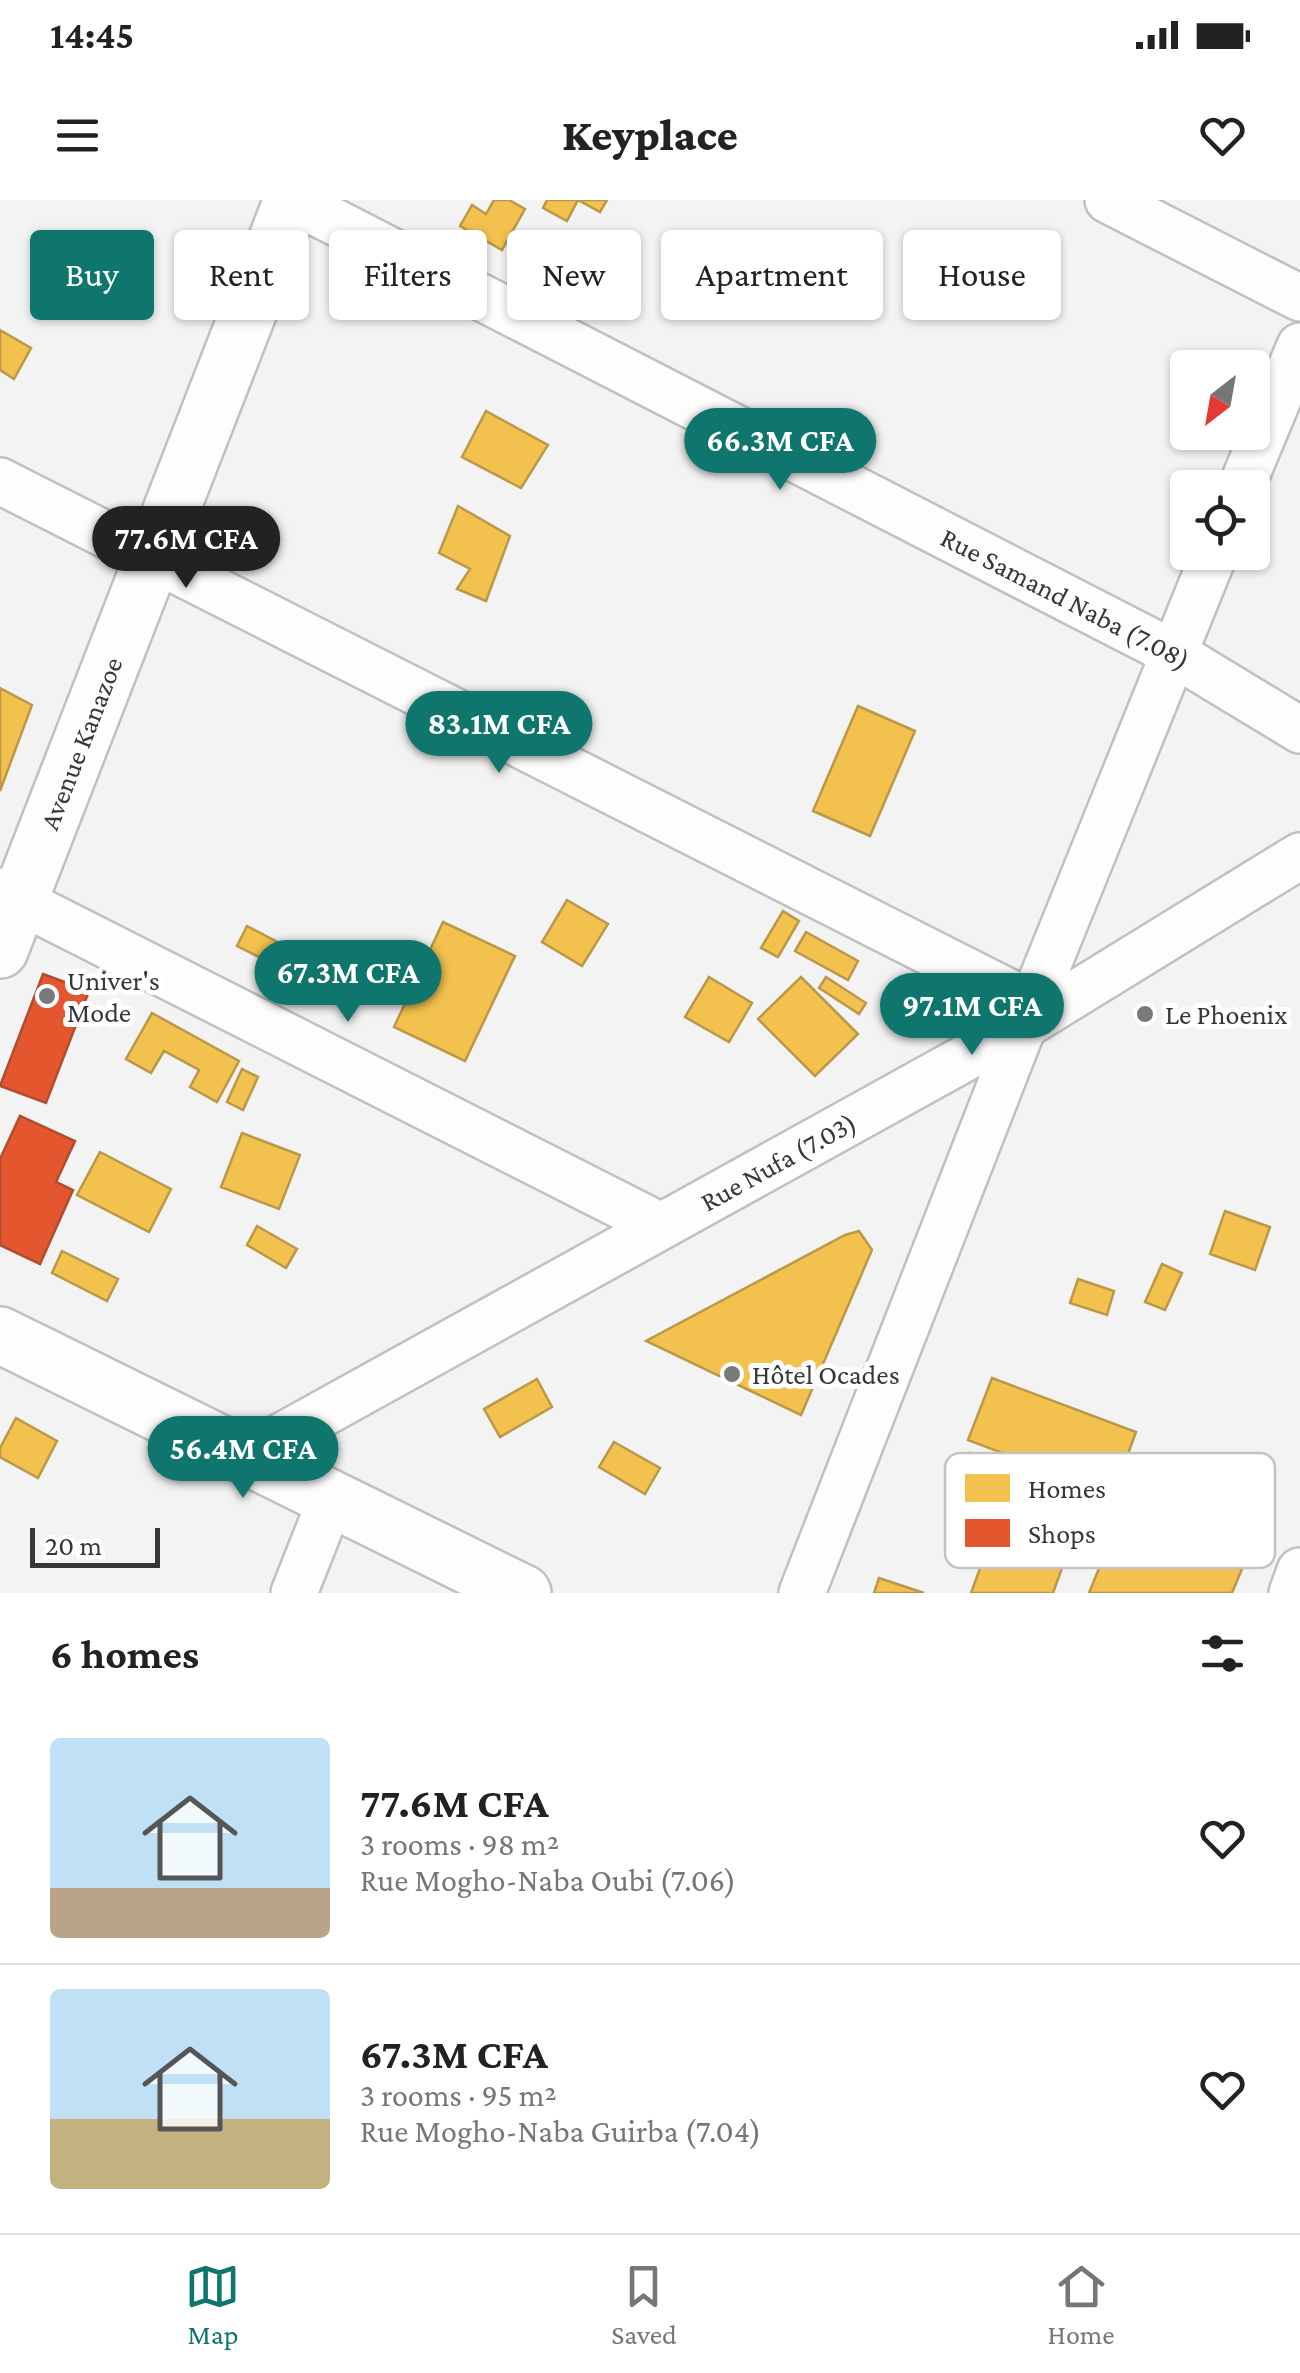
<!DOCTYPE html>
<meta charset="utf-8">
<style>
body{margin:0;font-family:"Crimson Pro",serif;background:#f6f6f6;color:#222;height:100vh;display:flex;flex-direction:column;font-size:38px;white-space:nowrap}
*{box-sizing:border-box;margin:0}
p{font-size:32px;color:#767676}
.icon{flex:none;width:55px;height:55px;fill:none;stroke:currentColor;stroke-width:2;stroke-linecap:round;stroke-linejoin:round}
.map{position:relative;height:1393px;overflow:hidden}
.panel{display:flex;flex-direction:column;background:#fff;flex:1}
.panel>*{flex:none}
.guide{position:absolute;left:30px;top:30px;width:1240px;height:90px;display:flex;gap:20px}
.needle{width:65px;rotate:211deg}
.controls{position:absolute;left:1170px;top:150px;display:grid;gap:20px}
.controls a{display:grid;place-items:center;width:100px;height:100px;border-radius:10px;background:#fff;box-shadow:0 2px 8px #0004;font-size:50px}
.scale{position:absolute;left:30px;bottom:25px;width:130px;box-sizing:border-box;padding-left:10px;border:5px solid #363738;border-top:0;font-size:28px;line-height:35px;white-space:nowrap;color:#363738;-webkit-text-stroke:8px #fff;paint-order:stroke}
.price{position:absolute;translate:-50% -85px;padding:0 22px;border-radius:35px;background:#0f766e;color:#fff;font-size:32px;line-height:65px;filter:drop-shadow(0 2px 5px #0008)}
.price::after{content:'';position:absolute;left:50%;top:60px;width:30px;height:22px;margin-left:-15px;background:inherit;clip-path:polygon(0 0,100% 0,50% 100%)}
.price.current{background:#222;color:#fff}
ul{padding:0;list-style:none}
li{display:flex;align-items:center;gap:30px;height:250px;padding:0 50px}
li+li{border-top:2px solid #e0e0e0}
li span{display:grid;place-items:center;flex:none;width:280px;height:200px;border-radius:10px;color:#555}
li>.icon{margin-inline-start:auto}
span .icon{width:120px;height:120px;fill:#fffc;stroke-width:1}
li b{font-size:42px}
h2{display:flex;justify-content:space-between;align-items:center;height:120px;padding:0 50px;font-size:42px}
.chip{padding:0 35px;border-radius:10px;background:#fff;box-shadow:0 2px 8px #0004;font-size:35px;line-height:90px}
.chip.current{background:#0f766e;color:#fff}
.status{display:flex;justify-content:space-between;align-items:center;height:70px;padding:0 50px;background:#fff;direction:ltr}
.status svg{height:28px;fill:currentColor}
header{display:flex;justify-content:space-between;align-items:center;height:130px;padding:0 50px;background:#fff;font-size:45px;font-weight:800}
.tabs{display:flex;justify-content:space-around;align-items:center;height:140px;border-top:2px solid #e0e0e0;background:#fff;font-size:28px;color:#767676}
.tabs a{display:grid;justify-items:center;gap:5px}
.tabs .current{color:#0f766e}
.map>svg:first-child{display:block}
</style>
<div class="status"><b>14:45</b><svg viewBox="0 0 49 12"><path d="M0 12V9h3v3zM5 12V6h3v6zM10 12V3h3v9zM15 12V0h3v12zM26 1h20v11H26zM47 4h2v5h-2z"/></svg></div>
<header><svg class="icon" aria-label="menu" viewBox="0 0 24 24"><path d="M4 6h16M4 12h16M4 18h16"/></svg>Keyplace<svg class="icon" aria-label="heart" viewBox="0 0 24 24"><path d="M12 20l-8-8c-3-5 5-10 8-4 3-6 11-1 8 4z"/></svg></header>
<div class="map">
<svg width="1300" height="1393" viewBox="0 0 1300 1393">
<rect width="100%" height="100%" fill="#f3f3f4"/>
<path fill="#f2c14e" stroke="#ba9847" stroke-width="2.5" d="M494,0H509L525,9L502,50L460,26L472,5L486,14Z
M547,0H607L600,12L578,0L567,21L543,8Z
M0,130L31,148L14,179L0,170Z
M486,211L548,245L521,288L462,257Z
M458,306L510,336L486,401L457,389L470,369L439,353Z
M0,488L32,505L0,591Z
M858,506L915,531L870,636L813,611Z
M567,700L608,724L582,766L542,742Z
M783,711L799,721L778,757L761,748Z
M443,722L515,756L465,861L394,827Z
M247,726L289,748L279,767L237,746Z
M806,732L858,761L848,780L795,751Z
M709,777L752,803L729,842L685,817Z
M801,777L858,834L815,876L758,819Z
M826,777L866,803L859,814L819,788Z
M152,813L239,861L217,902L190,887L199,870L164,851L151,873L126,859Z
M242,869L258,877L243,910L227,902Z
M242,933L300,955L279,1009L221,987Z
M100,952L171,989L149,1032L77,995Z
M1225,1011L1270,1027L1255,1070L1210,1054Z
M257,1026L297,1049L286,1068L247,1045Z
M859,1031L872,1050L801,1215L646,1141L845,1035Z
M62,1051L118,1079L107,1101L52,1073Z
M1162,1064L1182,1073L1165,1110L1145,1102Z
M1078,1079L1114,1091L1107,1115L1070,1103Z
M992,1178L1136,1232L1113,1295L968,1240Z
M537,1179L552,1207L500,1237L484,1209Z
M16,1218L57,1241L38,1278L0,1257V1248Z
M614,1242L660,1268L645,1294L599,1267Z
M969,1253L1093,1297L1074,1352L950,1308Z
M1119,1319L1242,1369L1232,1393H1089Z
M994,1330L1066,1357L1053,1393H971Z
M879,1378L924,1393H874Z"/>
<path fill="#e4572e" stroke="#b04d31" stroke-width="2.5" d="M43,774L89,791L46,903L0,886Z
M20,916L75,941L56,982L73,990L40,1064L0,1045V959Z"/>
<g fill="none" stroke-linecap="round" stroke-linejoin="round">
<g stroke="#c0c0c1" stroke-width="50">
<g id="minor">
<path id="s1" d="M292,0L1173,453L1300,530"/>
<path d="M1108,0L1300,98"/>
<path d="M0,281L1032,804"/>
<path d="M1241,288L1300,146"/>
<path d="M0,691L661,1026"/>
<path id="s2" d="M246,1256L1025,825L1300,656"/>
<path d="M294,1393L332,1297"/>
<path d="M802,1393L1032,804L1215,352"/>
<path d="M1292,1393L1300,1371"/>
</g>
</g>
<g stroke="#c0c0c1" stroke-width="60">
<g id="tertiary">
<path id="s3" d="M0,750L292,0"/>
</g>
</g>
<g stroke="#c0c0c1" stroke-width="60">
<path id="secondary" d="M0,1135L523,1393"/>
</g>
<use href="#minor" stroke="#fdfdfd" stroke-width="45"/>
<use href="#tertiary" stroke="#fdfdfd" stroke-width="55"/>
<use href="#secondary" stroke="#fdfdfd" stroke-width="55"/>
</g>
<g fill="#78797a" stroke="#fff" stroke-width="4">
<circle cx="47" cy="796" r="10"/>
<circle cx="1145" cy="814" r="10"/>
<circle cx="732" cy="1174" r="10"/>
</g>
<g text-anchor="middle" stroke-width="10" stroke-linejoin="round" paint-order="stroke">
<g font-size="28" fill="#363738" stroke="#fff">
<text dy="10" stroke="none"><textPath href="#s1" startOffset="870">Rue Samand Naba (7.08)</textPath></text>
<text dy="10" stroke="none"><textPath href="#s3" startOffset="222">Avenue Kanazoe</textPath></text>
<text dy="10" stroke="none"><textPath href="#s2" startOffset="608">Rue Nufa (7.03)</textPath></text>
</g>
<g font-size="28" fill="#363738" stroke="#fff" text-anchor="start">
<text x="67" y="790">Univer's<tspan x="67" dy="32">Mode</tspan></text>
<text x="1165" y="824">Le Phoenix</text>
<text x="752" y="1184">Hôtel Ocades</text>
</g>
</g>
<rect x="945" y="1253" width="330" height="115" rx="15" fill="#fff" stroke="#c3c3c3" stroke-width="2.5"/>
<rect x="965" y="1274" width="45" height="28" fill="#f2c14e"/>
<rect x="965" y="1319" width="45" height="28" fill="#e4572e"/>
<g font-size="28" fill="#363738">
<text x="1028" y="1298">Homes</text>
<text x="1028" y="1343">Shops</text>
</g>
</svg>
<div class="controls">
<a><svg class="needle" viewBox="-14 -14 28 28"><path d="M0-13l5 13h-10z" fill="#e53935"/><path d="M0 13l5-13h-10z" fill="#767676"/></svg></a>
<a><svg class="icon" aria-label="locate" viewBox="0 0 24 24"><circle cx="12" cy="12" r="6"/><path d="M12 2v4M12 18v4M2 12h4M18 12h4"/></svg></a>
</div>
<div class="scale">20 m</div>
<b class="price" style="left:780px;top:293px">66.3M CFA</b>
<b class="price current" style="left:186px;top:391px">77.6M CFA</b>
<b class="price" style="left:499px;top:576px">83.1M CFA</b>
<b class="price" style="left:348px;top:825px">67.3M CFA</b>
<b class="price" style="left:972px;top:858px">97.1M CFA</b>
<b class="price" style="left:243px;top:1301px">56.4M CFA</b>
<div class="guide">
<a class="chip current">Buy</a>
<a class="chip">Rent</a>
<a class="chip">Filters</a>
<a class="chip">New</a>
<a class="chip">Apartment</a>
<a class="chip">House</a>
</div>
</div>
<section class="panel">
<h2>6 homes<svg class="icon" aria-label="filters" viewBox="0 0 24 24"><path d="M4 7h16M4 17h16"/><circle cx="9" cy="7" r="2"/><circle cx="15" cy="17" r="2"/></svg></h2>
<ul>
<li><span style="background:linear-gradient(#bfe0f5 75%,#b9a48a 0)"><svg class="icon" aria-label="home" viewBox="0 0 24 24"><path d="M3 11l9-7 9 7M6 9v11h12V9"/></svg></span><div><b>77.6M CFA</b><p>3 rooms · 98 m²</p><p>Rue Mogho-Naba Oubi (7.06)</p></div><svg class="icon" aria-label="heart" viewBox="0 0 24 24"><path d="M12 20l-8-8c-3-5 5-10 8-4 3-6 11-1 8 4z"/></svg></li>
<li><span style="background:linear-gradient(#bfe0f5 65%,#c2b280 0)"><svg class="icon" aria-label="home" viewBox="0 0 24 24"><path d="M3 11l9-7 9 7M6 9v11h12V9"/></svg></span><div><b>67.3M CFA</b><p>3 rooms · 95 m²</p><p>Rue Mogho-Naba Guirba (7.04)</p></div><svg class="icon" aria-label="heart" viewBox="0 0 24 24"><path d="M12 20l-8-8c-3-5 5-10 8-4 3-6 11-1 8 4z"/></svg></li>
</ul>
</section>
<nav class="tabs">
<a class="current"><svg class="icon" aria-label="map" viewBox="0 0 24 24"><path d="M3 6l6-2 6 2 6-2v14l-6 2-6-2-6 2zM9 4v14M15 6v14"/></svg>Map</a>
<a><svg class="icon" aria-label="saved" viewBox="0 0 24 24"><path d="M7 4h10v16l-5-4-5 4z"/></svg>Saved</a>
<a><svg class="icon" aria-label="home" viewBox="0 0 24 24"><path d="M3 11l9-7 9 7M6 9v11h12V9"/></svg>Home</a>
</nav>
